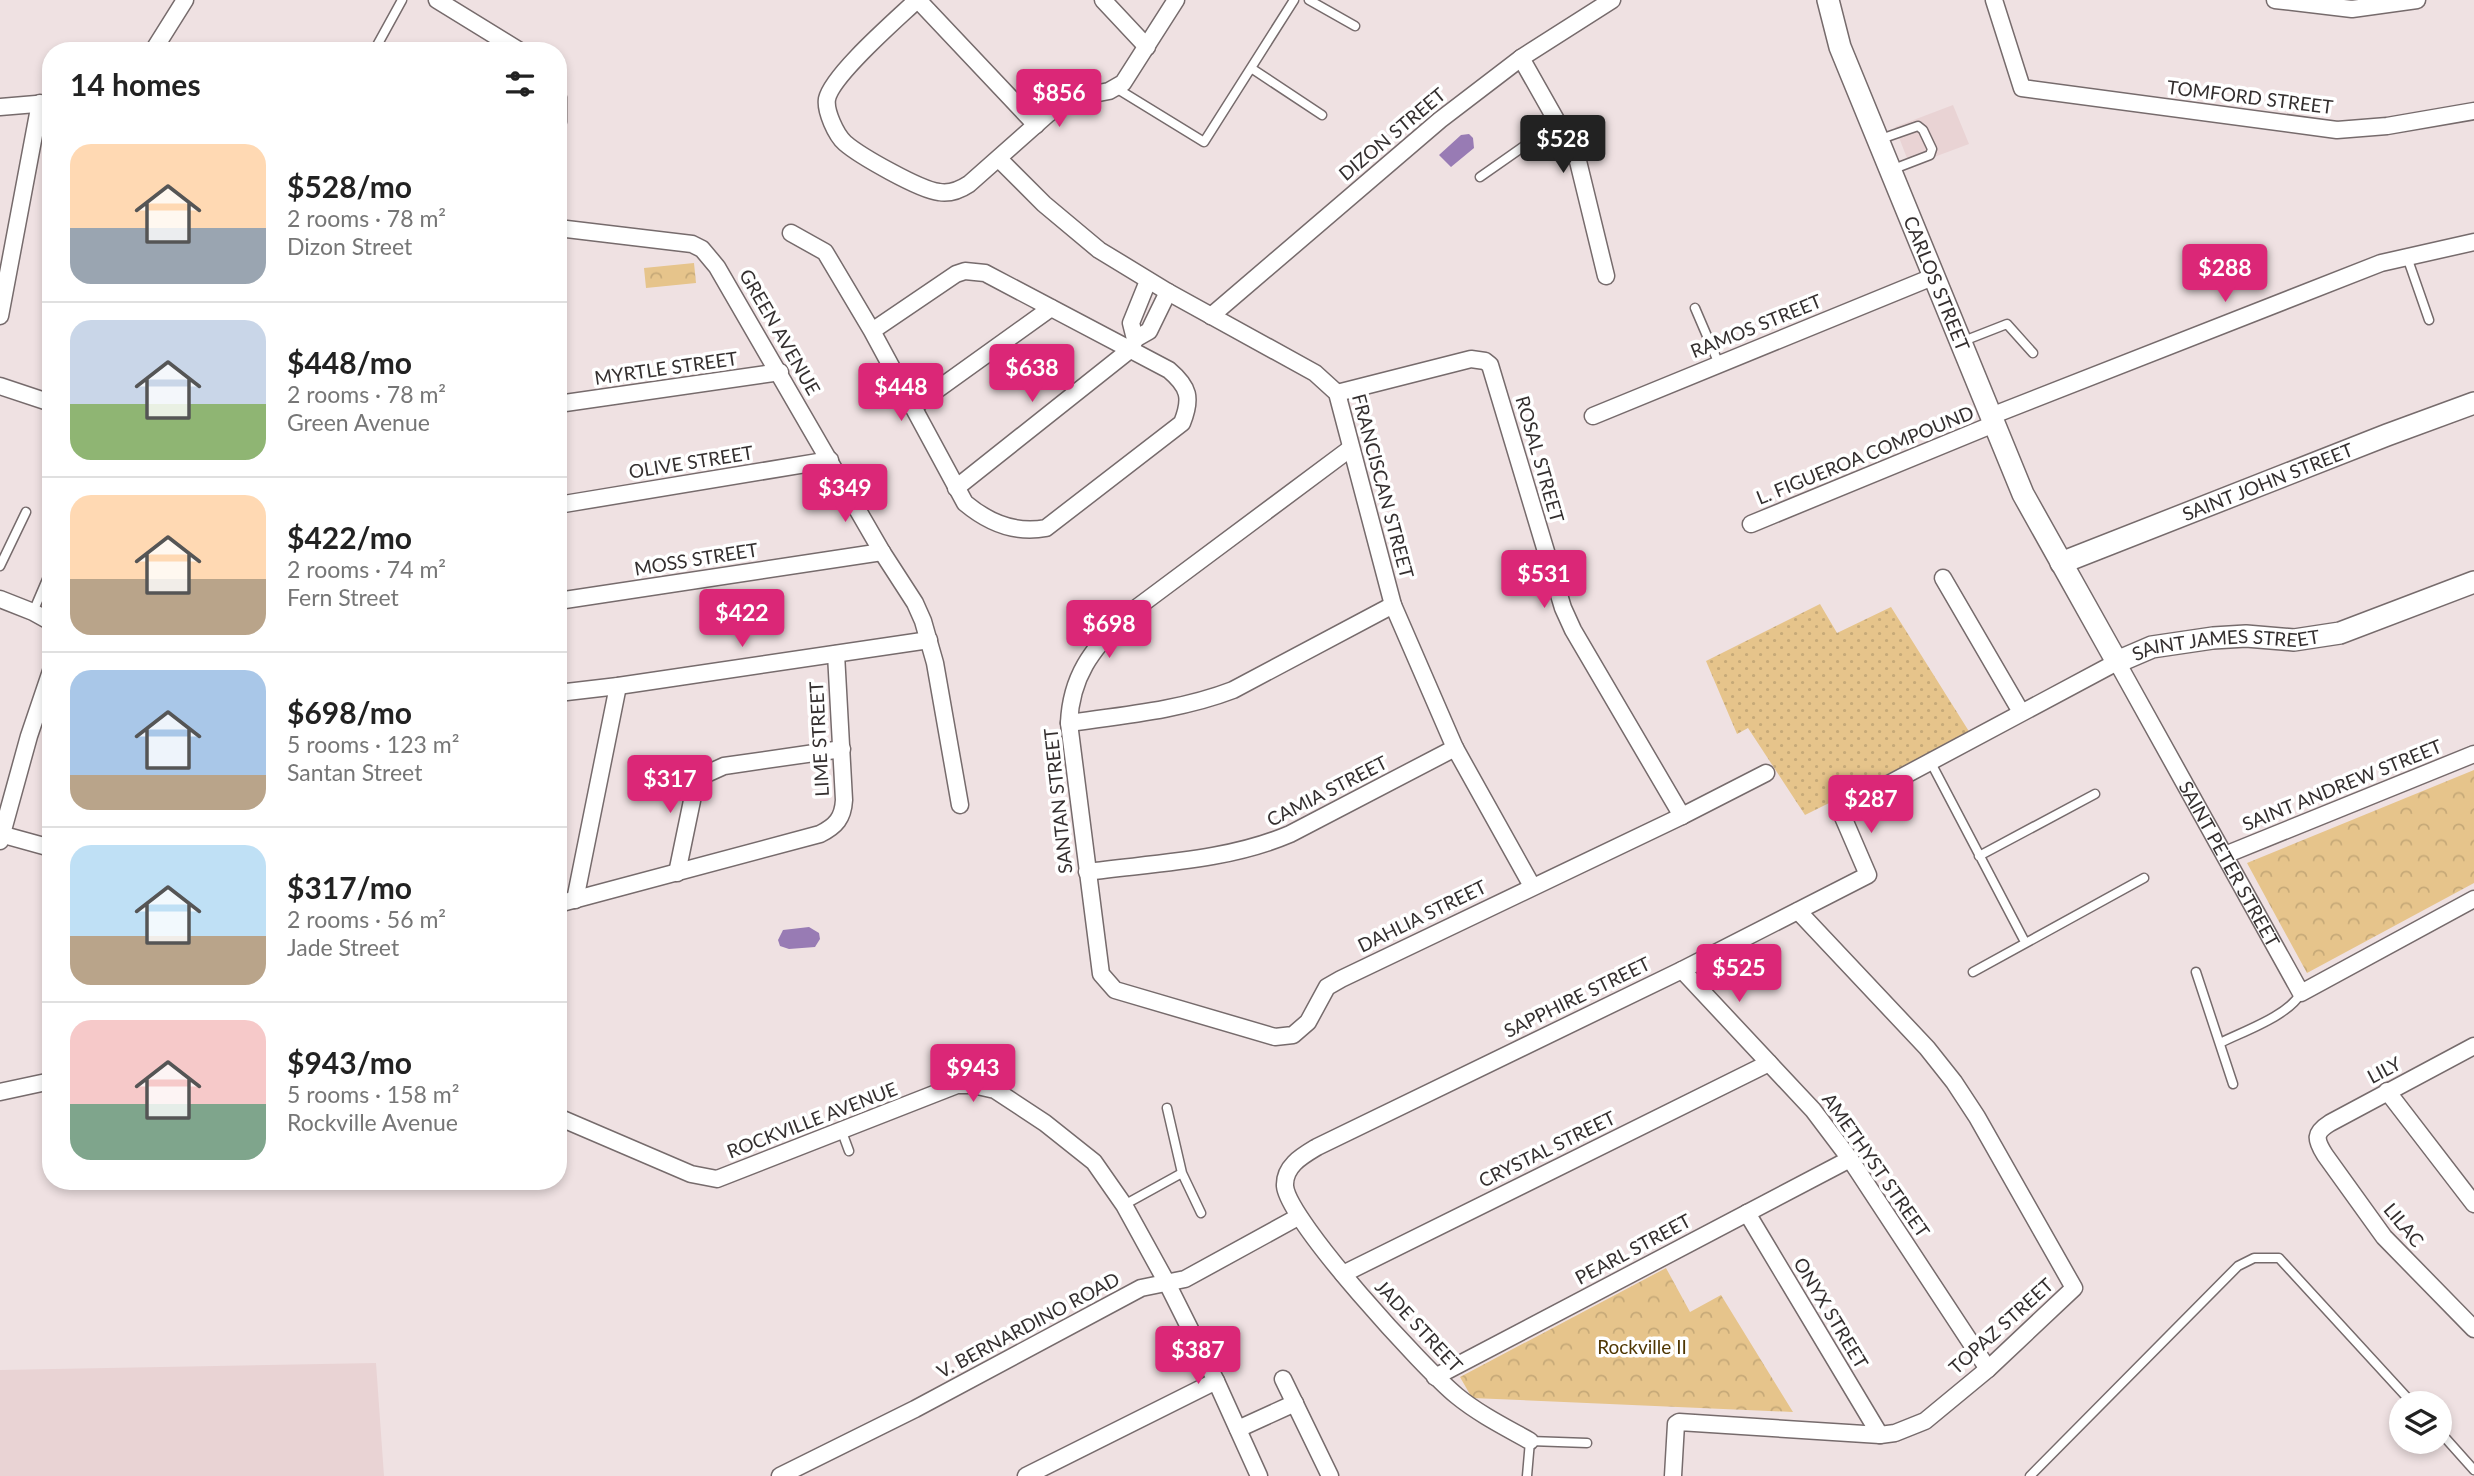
<!DOCTYPE html>
<meta charset="utf-8">
<style>
body{margin:0;font-family:Lato,sans-serif;background:#f6f6f6;color:#222;height:100vh;display:flex;flex-direction:column;font-size:26px;white-space:nowrap}
*{box-sizing:border-box;margin:0}
p{font-size:23px;color:#767676}
.icon{flex:none;width:38px;height:38px;fill:none;stroke:currentColor;stroke-width:2;stroke-linecap:round;stroke-linejoin:round}
.map{position:relative;flex:1;overflow:hidden}
.details{position:absolute;left:42px;top:42px;width:525px;height:1148px;display:flex;flex-direction:column;background:#fff;border-radius:28px;box-shadow:0 4px 10px #0003}
.details>*{flex:none}
.controls{position:absolute;left:2389px;top:1391px;display:grid;gap:14px}
.controls a{display:grid;place-items:center;width:63px;height:63px;border-radius:50%;background:#fff;box-shadow:0 4px 10px #0003;font-size:35px}
.price{position:absolute;translate:-50% -60px;padding:0 16px;border-radius:7px;background:#db2777;color:#fff;font-size:23px;line-height:46px;filter:drop-shadow(0 2px 4px #0008)}
.price::after{content:'';position:absolute;left:50%;top:42px;width:21px;height:16px;margin-left:-10px;background:inherit;clip-path:polygon(0 0,100% 0,50% 100%)}
.price.current{background:#222;color:#fff}
ul{padding:0;list-style:none}
li{display:flex;align-items:center;gap:21px;height:175px;padding:0 28px}
li+li{border-top:2px solid #e0e0e0}
li span{display:grid;place-items:center;flex:none;width:196px;height:140px;border-radius:21px;color:#555}
li>.icon{margin-inline-start:auto}
span .icon{width:84px;height:84px;fill:#fffc;stroke-width:1}
li b{font-size:30px}
h2{display:flex;justify-content:space-between;align-items:center;height:84px;padding:0 28px;font-size:30px}
.map>svg:first-child{display:block}
</style>
<div class="map">
<svg width="2474" height="1476" viewBox="0 0 2474 1476">
<defs>
<pattern id="grass-dots" width="8" height="8" patternUnits="userSpaceOnUse" patternTransform="scale(1.75)"><rect width="8" height="8" fill="#e6c48b"/><path d="M2 2h.1M6 6h.1" fill="none" stroke="#c6a978" stroke-width="1.8" stroke-linecap="round"/></pattern>
<pattern id="park-crowns" width="20" height="18" patternUnits="userSpaceOnUse" patternTransform="scale(1.75)"><rect width="20" height="18" fill="#e6c48b"/><path d="M2 6a3 3 0 1 1 6 0M12 15a3 3 0 1 1 6 0" fill="none" stroke="#c6a978"/></pattern>
</defs>
<rect width="100%" height="100%" fill="#efe1e2"/>
<path fill="#e9d3d4" d="M1953,105L1969,144L1910,166L1895,127Z
M376,1363L384,1476H0V1370Z"/>
<path fill="url(#grass-dots)" d="M1820,604L1837,633L1891,607L1970,733L1805,815L1748,728L1737,734L1706,661Z"/>
<path fill="url(#park-crowns)" d="M694,263L696,283L646,288L644,268Z
M2474,770V883L2307,973L2247,863Z
M1666,1268L1690,1312L1721,1295L1793,1412L1472,1398L1460,1377Z"/>
<path fill="#987bb4" d="M1469,134L1473,138L1474,148L1451,167L1439,155L1461,135Z
M809,927L819,933L820,939L815,947L789,949L780,946L778,940L783,930Z"/>
<g fill="none" stroke-linecap="round" stroke-linejoin="round">
<g stroke="#766b6c" stroke-width="11">
<path id="service" d="M1309,0L1355,26
M374,51L402,0
M1251,68L1322,115
M1116,88L1204,142L1294,0
M1878,140L1918,126L1923,130L1932,149L1930,155L1891,170
M1480,177L1557,123
M2407,257L2429,320
M1695,308L1719,364
M1961,342L2007,324L2033,353
M0,566L26,512
M33,612L51,570
M1930,761L2025,942
M1979,856L2095,794
M1973,972L2144,878
M2196,972L2233,1084
M2220,1043C2244,1031 2288,1016 2301,993
M1167,1108L1182,1173L1201,1213
M842,1132L849,1151
M1124,1205L1182,1173
M2440,1432L2474,1470
M1527,1476L1530,1441L1587,1443
M2030,1476L2238,1266L2254,1258H2279L2413,1404"/>
</g>
<g stroke="#766b6c" stroke-width="19">
<g id="minor">
<path d="M437,0L520,51"/>
<path d="M917,0C897,19 832,75 827,99C825,111 836,135 845,143C860,156 920,190 939,192C951,194 960,190 969,184L1048,114L1068,99L1109,91L1123,83L1176,0"/>
<path d="M918,0L1036,125"/>
<path d="M1103,0L1147,47"/>
<path d="M1994,0L2022,88L2337,130L2387,126L2474,111"/>
<path d="M2275,0L2352,9L2417,0"/>
<path d="M153,51L185,0"/>
<path d="M1521,58L1577,157L1606,276"/>
<path d="M558,97V122"/>
<path d="M0,107L48,103"/>
<path d="M999,159L1044,204L1099,250L1168,292L1315,373L1337,393L1393,605L1455,748L1532,886"/>
<path d="M558,228L692,244L702,249L717,267L882,552L915,603L923,621L935,663L960,805"/>
<path d="M791,233L825,252L872,331L965,503C989,523 1015,534 1046,528L1182,423C1192,398 1189,387 1169,370L985,273L965,271L956,274L872,331"/>
<path d="M0,316L40,103"/>
<path d="M1211,316L1440,120L1521,58L1612,0"/>
<path d="M1135,339L1149,331L1168,292"/>
<path d="M0,386L51,403"/>
<path d="M1337,393L1471,359L1485,361L1490,365L1563,608L1573,630L1682,816"/>
<path d="M558,404L780,372"/>
<path d="M913,407L1051,308"/>
<path d="M1593,416L1935,276"/>
<path d="M1991,416L2381,263L2474,242"/>
<path d="M1351,448L1123,618C1092,650 1071,676 1069,723L1101,974L1115,990L1275,1037L1293,1035L1308,1022L1327,987L1341,979L1682,816L1766,773"/>
<path d="M956,488L1131,349L1135,339L1131,323L1148,281"/>
<path d="M558,505L830,460"/>
<path d="M1751,524L1994,424"/>
<path d="M1943,578L2021,712"/>
<path d="M0,599L33,612L51,622"/>
<path d="M558,601L882,552"/>
<path d="M558,693L618,686L929,640"/>
<path d="M1069,723C1125,715 1181,710 1233,690L1393,605"/>
<path d="M0,834L51,848"/>
<path d="M0,841L29,736L51,671"/>
<path d="M2225,855L2474,754"/>
<path d="M1087,872C1154,863 1227,861 1290,834L1455,748"/>
<path d="M677,873L694,791L704,775L724,766L842,749"/>
<path d="M575,900L618,686"/>
<path d="M558,904L820,834C836,826 843,818 844,800L836,654"/>
<path d="M1682,970L1813,1110L1850,1159L1988,1369"/>
<path d="M2474,1046L2330,1123C2314,1133 2315,1139 2325,1155L2384,1237L2474,1329"/>
<path d="M2387,1091L2474,1204"/>
<path d="M0,1092L51,1081"/>
<path d="M558,1117L691,1174L717,1179L957,1085H973L995,1090L1045,1123L1094,1162L1124,1205L1167,1283L1216,1381L1259,1476"/>
<path d="M1747,1213L1880,1435"/>
<path d="M1343,1274L1769,1063"/>
<path d="M1435,1377L1850,1159"/>
<path d="M1283,1379L1330,1476"/>
<path d="M1238,1429L1295,1403"/>
<path id="s1" d="M1530,1441C1505,1427 1479,1414 1457,1396C1425,1370 1288,1221 1285,1186C1284,1166 1302,1156 1317,1147L1682,970L1868,875L1840,810L2117,662L2301,993L2474,899"/>
<path d="M780,1476L915,1409L1141,1288L1185,1279L1298,1217"/>
<path d="M1026,1476L1216,1381"/>
<path d="M1673,1476L1676,1424L1679,1422L1880,1435L1895,1433L1925,1421L1988,1369L2074,1288L1977,1117L1954,1082L1927,1048L1798,911"/>
</g>
</g>
<g stroke="#766b6c" stroke-width="24">
<g id="tertiary">
<path id="s2" d="M1828,0L1840,47L2023,494L2117,662L2152,647L2213,638L2246,636L2294,640L2340,633L2474,582"/>
<path id="s3" d="M2061,563L2387,435L2474,403"/>
</g>
</g>
<use href="#service" stroke="#fff" stroke-width="8"/>
<use href="#minor" stroke="#fff" stroke-width="16"/>
<use href="#tertiary" stroke="#fff" stroke-width="21"/>
</g>
<g text-anchor="middle" stroke-width="7" stroke-linejoin="round" paint-order="stroke">
<g font-size="19" fill="#342f2f" stroke="#fff">
<text transform="translate(2250 97) rotate(7)" y="7">TOMFORD STREET</text>
<text transform="translate(1392 134) rotate(-40)" y="7">DIZON STREET</text>
<text dy="7" stroke="none"><textPath href="#s2" startOffset="304">CARLOS STREET</textPath></text>
<text transform="translate(1756 326) rotate(-22)" y="7">RAMOS STREET</text>
<text transform="translate(780 332) rotate(60)" y="7">GREEN AVENUE</text>
<text transform="translate(666 368) rotate(-8)" y="7">MYRTLE STREET</text>
<text transform="translate(1865 455) rotate(-22)" y="7">L. FIGUEROA COMPOUND</text>
<text transform="translate(1540 459) rotate(74)" y="7">ROSAL STREET</text>
<text transform="translate(691 462) rotate(-9)" y="7">OLIVE STREET</text>
<text dy="7" stroke="none"><textPath href="#s3" startOffset="222">SAINT JOHN STREET</textPath></text>
<text transform="translate(1383 486) rotate(75)" y="7">FRANCISCAN STREET</text>
<text transform="translate(696 559) rotate(-9)" y="7">MOSS STREET</text>
<text dy="7" stroke="none"><textPath href="#s2" startOffset="836">SAINT JAMES STREET</textPath></text>
<text transform="translate(819 739) rotate(-93)" y="7">LIME STREET</text>
<text transform="translate(2342 785) rotate(-22)" y="7">SAINT ANDREW STREET</text>
<text transform="translate(1327 791) rotate(-27)" y="7">CAMIA STREET</text>
<text transform="translate(1058 801) rotate(-96)" y="7">SANTAN STREET</text>
<text dy="7" stroke="none"><textPath href="#s1" startOffset="1643">SAINT PETER STREET</textPath></text>
<text transform="translate(1422 916) rotate(-26)" y="7">DAHLIA STREET</text>
<text transform="translate(1577 997) rotate(-26)" y="7">SAPPHIRE STREET</text>
<text transform="translate(2384 1070) rotate(-28)" y="7">LILY</text>
<text transform="translate(812 1120) rotate(-21)" y="7">ROCKVILLE AVENUE</text>
<text transform="translate(1547 1149) rotate(-26)" y="7">CRYSTAL STREET</text>
<text transform="translate(1876 1165) rotate(55)" y="7">AMETHYST STREET</text>
<text transform="translate(2404 1225) rotate(50)" y="7">LILAC</text>
<text transform="translate(1633 1249) rotate(-28)" y="7">PEARL STREET</text>
<text transform="translate(1831 1313) rotate(59)" y="7">ONYX STREET</text>
<text transform="translate(1028 1325) rotate(-28)" y="7">V. BERNARDINO ROAD</text>
<text transform="translate(1419 1326) rotate(47)" y="7">JADE STREET</text>
<text transform="translate(2001 1326) rotate(-42)" y="7">TOPAZ STREET</text>
</g>
<g font-size="19" fill="#4f3703" stroke="#fff">
<text x="1642" y="1354">Rockville II</text>
</g>
</g>
</svg>
<div class="controls">
<a><svg class="icon" aria-label="layers" viewBox="0 0 24 24"><path d="M12 4l9 5-9 5-9-5zM3 14l9 5 9-5"/></svg></a>
</div>
<b class="price" style="left:1059px;top:129px">$856</b>
<b class="price current" style="left:1563px;top:175px">$528</b>
<b class="price" style="left:2225px;top:304px">$288</b>
<b class="price" style="left:1032px;top:404px">$638</b>
<b class="price" style="left:901px;top:423px">$448</b>
<b class="price" style="left:845px;top:524px">$349</b>
<b class="price" style="left:1544px;top:610px">$531</b>
<b class="price" style="left:742px;top:649px">$422</b>
<b class="price" style="left:1109px;top:660px">$698</b>
<b class="price" style="left:670px;top:815px">$317</b>
<b class="price" style="left:1871px;top:835px">$287</b>
<b class="price" style="left:1739px;top:1004px">$525</b>
<b class="price" style="left:973px;top:1104px">$943</b>
<b class="price" style="left:1198px;top:1386px">$387</b>
<section class="details">
<h2>14 homes<svg class="icon" aria-label="filters" viewBox="0 0 24 24"><path d="M4 7h16M4 17h16"/><circle cx="9" cy="7" r="2"/><circle cx="15" cy="17" r="2"/></svg></h2>
<ul>
<li><span style="background:linear-gradient(#ffd9b3 60%,#9aa5b1 0)"><svg class="icon" aria-label="home" viewBox="0 0 24 24"><path d="M3 11l9-7 9 7M6 9v11h12V9"/></svg></span><div><b>$528/mo</b><p>2 rooms · 78 m²</p><p>Dizon Street</p></div></li>
<li><span style="background:linear-gradient(#c9d6e8 60%,#8fb573 0)"><svg class="icon" aria-label="home" viewBox="0 0 24 24"><path d="M3 11l9-7 9 7M6 9v11h12V9"/></svg></span><div><b>$448/mo</b><p>2 rooms · 78 m²</p><p>Green Avenue</p></div></li>
<li><span style="background:linear-gradient(#ffd9b3 60%,#b9a48a 0)"><svg class="icon" aria-label="home" viewBox="0 0 24 24"><path d="M3 11l9-7 9 7M6 9v11h12V9"/></svg></span><div><b>$422/mo</b><p>2 rooms · 74 m²</p><p>Fern Street</p></div></li>
<li><span style="background:linear-gradient(#a9c7e8 75%,#b9a48a 0)"><svg class="icon" aria-label="home" viewBox="0 0 24 24"><path d="M3 11l9-7 9 7M6 9v11h12V9"/></svg></span><div><b>$698/mo</b><p>5 rooms · 123 m²</p><p>Santan Street</p></div></li>
<li><span style="background:linear-gradient(#bfe0f5 65%,#b9a48a 0)"><svg class="icon" aria-label="home" viewBox="0 0 24 24"><path d="M3 11l9-7 9 7M6 9v11h12V9"/></svg></span><div><b>$317/mo</b><p>2 rooms · 56 m²</p><p>Jade Street</p></div></li>
<li><span style="background:linear-gradient(#f6c9c9 60%,#7fa58c 0)"><svg class="icon" aria-label="home" viewBox="0 0 24 24"><path d="M3 11l9-7 9 7M6 9v11h12V9"/></svg></span><div><b>$943/mo</b><p>5 rooms · 158 m²</p><p>Rockville Avenue</p></div></li>
</ul>
</section>
</div>
